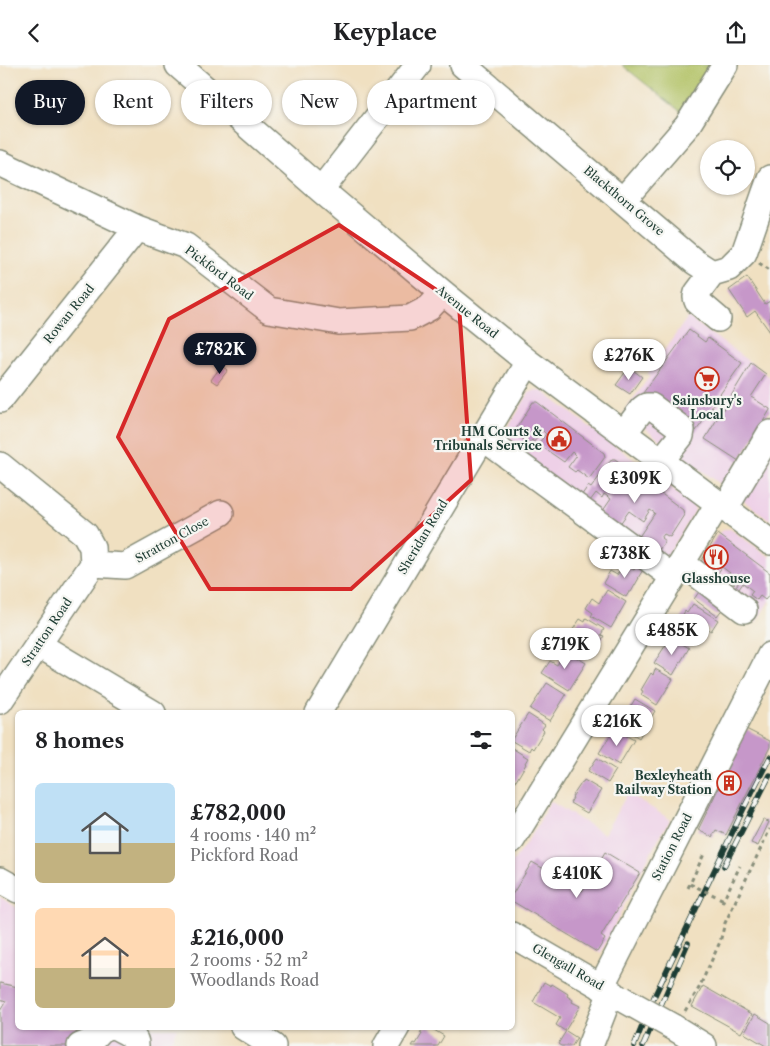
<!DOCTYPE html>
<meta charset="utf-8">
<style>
body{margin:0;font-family:"Libre Caslon Text",serif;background:#f6f6f6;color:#202124;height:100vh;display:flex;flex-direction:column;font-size:19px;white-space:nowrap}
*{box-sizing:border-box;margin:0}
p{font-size:16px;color:#757577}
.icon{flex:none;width:28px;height:28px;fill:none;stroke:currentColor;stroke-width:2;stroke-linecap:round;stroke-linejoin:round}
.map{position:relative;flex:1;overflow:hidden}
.details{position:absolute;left:15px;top:645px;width:500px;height:320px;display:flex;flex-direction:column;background:#fff;border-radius:8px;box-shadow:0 1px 4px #0004}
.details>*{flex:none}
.top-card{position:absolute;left:15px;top:15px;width:500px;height:45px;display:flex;gap:10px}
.tools{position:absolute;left:700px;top:75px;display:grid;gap:10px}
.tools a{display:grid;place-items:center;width:55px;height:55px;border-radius:50%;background:#fff;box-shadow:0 1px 4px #0004;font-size:25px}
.price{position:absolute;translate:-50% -42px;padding:0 11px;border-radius:18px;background:#fff;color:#222;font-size:16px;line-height:32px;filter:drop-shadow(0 1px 2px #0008)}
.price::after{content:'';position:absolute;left:50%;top:30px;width:15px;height:11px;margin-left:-8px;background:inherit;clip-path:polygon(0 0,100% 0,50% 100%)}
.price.on{background:#111827;color:#fff}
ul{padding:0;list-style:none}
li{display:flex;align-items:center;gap:15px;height:125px;padding:0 20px}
li span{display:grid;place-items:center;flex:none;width:140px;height:100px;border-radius:8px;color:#555}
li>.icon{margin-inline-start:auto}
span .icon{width:60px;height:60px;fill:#fffc;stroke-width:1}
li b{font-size:21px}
h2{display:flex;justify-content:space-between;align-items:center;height:60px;padding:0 20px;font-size:21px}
.pill{padding:0 18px;border-radius:22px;background:#fff;box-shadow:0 1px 4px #0004;font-size:18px;line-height:45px}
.pill.on{background:#111827;color:#fff}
header{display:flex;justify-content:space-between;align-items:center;height:65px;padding:0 20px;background:#fff;font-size:22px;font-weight:700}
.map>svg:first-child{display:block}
</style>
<header><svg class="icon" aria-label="back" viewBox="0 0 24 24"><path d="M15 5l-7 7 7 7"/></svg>Keyplace<svg class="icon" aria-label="share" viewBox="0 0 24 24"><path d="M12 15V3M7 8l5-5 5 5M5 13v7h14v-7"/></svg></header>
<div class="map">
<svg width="770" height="981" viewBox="0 0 770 981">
<rect width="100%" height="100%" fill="#f6f6f2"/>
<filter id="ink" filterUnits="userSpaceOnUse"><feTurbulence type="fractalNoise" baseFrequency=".02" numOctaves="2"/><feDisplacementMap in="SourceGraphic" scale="10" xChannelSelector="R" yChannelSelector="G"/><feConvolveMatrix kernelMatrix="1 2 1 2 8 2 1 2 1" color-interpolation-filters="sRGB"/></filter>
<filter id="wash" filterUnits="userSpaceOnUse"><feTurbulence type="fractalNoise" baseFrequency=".0096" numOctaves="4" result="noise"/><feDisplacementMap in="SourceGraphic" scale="20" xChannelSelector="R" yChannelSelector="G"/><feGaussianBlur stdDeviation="1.12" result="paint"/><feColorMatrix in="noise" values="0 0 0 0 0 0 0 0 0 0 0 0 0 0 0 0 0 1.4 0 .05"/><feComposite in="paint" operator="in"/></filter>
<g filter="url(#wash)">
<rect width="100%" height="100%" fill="#f0e0c1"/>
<path fill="#eed0e7" d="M688,252L770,312V345L723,421L623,348L650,311L648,308Z
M536,325L542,326L693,439L695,446L656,509L493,388L529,328Z
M770,383V455L741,434Z
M725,464H730L770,492V535L756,557L692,510L718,469Z
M628,728L671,755L662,767L640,808L601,888L513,836L512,798L535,765L550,736L604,769Z
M0,832L17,843L18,962L177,963L168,981H0Z"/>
<path fill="#b1c164" stroke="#687f4c" d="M622,0H711L681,47Z"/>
<g id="blocks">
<path fill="#c697c9" d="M747,212L765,239L770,236V267L755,246L747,252L729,225Z
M689,265L705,277L708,273L742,298L711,342L713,343L696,366L643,328Z
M751,298L766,309L751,332L770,344V345L739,396L705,374Z
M222,300L228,305L217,319L211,315Z
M629,302L642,312L630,329L616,320Z
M533,337H537L604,388L605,392L589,414L577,405L575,407L568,402L576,391L572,387L564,397L538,379L546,369L542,365L534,377L532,375L529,379L514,367Z
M612,394H615L683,445L684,450L670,472L664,469L661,473L665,476L657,488L636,476L655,448L650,445L643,456L629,446L617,463L600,450L611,434L604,429L602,433L596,428L587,440L579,434L588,421L591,423Z
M718,469L770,508V529L765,535L760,531L757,535L750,530L753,526L743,518L735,530L731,527L740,516L737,514L734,519L726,513L730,508L722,502L713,515L697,503Z
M640,496L646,500L638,513H639L631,527H629L626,532L603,518L610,506L617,510L624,499L634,505Z
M704,520L727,538L717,551L694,534Z
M607,525L626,537L611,563L591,551L593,548L586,543L592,533L599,538Z
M693,539L718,555L711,566L703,561L692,578L675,567L678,563L676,562L685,546L687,548Z
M586,553L604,564L601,570L604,571L593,589L591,587L587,592L569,581L577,569L572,566L580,554L585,557Z
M671,572L689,583L673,610L654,598Z
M566,586L586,598L569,625L542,608L550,596L557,600Z
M655,604L673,614L657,640L641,630L643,626L641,625L651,608L653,610Z
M547,618L566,630L550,656L530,644Z
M635,634L655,646L639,673L619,660Z
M528,649L545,660L542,664L544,666L533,684L531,682L529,686L512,676V674Z
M614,664L634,675L619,700L599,688Z
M746,664L770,676V682L726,770L716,765L712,772L698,765L721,718L719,717Z
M512,683L528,693L525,698L526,699L516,716L514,715L512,718Z
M597,693L616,705L608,718L588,706Z
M584,715L601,725L587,748L570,738L573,733L572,732L582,717H583Z
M763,755L769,757L758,781L751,778Z
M605,787L640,808L601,871L605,874L597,887L512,836V830L532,797L582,826Z
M544,917L551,921L552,919L568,929L567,931L573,935L572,937L580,941L565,966L556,960L560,953L533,937Z
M0,918L18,922V962H79L69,981H0V946L6,936L0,934Z
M703,921L752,949L741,968L692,941Z
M755,949L770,958V981H766L744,968Z
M424,962H429L444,971L438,981H412L414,978L416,979L422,969L420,968Z
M566,966L577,973L572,981H561L558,979Z"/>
</g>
</g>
<g filter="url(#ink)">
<use href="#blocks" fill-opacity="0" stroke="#888e7a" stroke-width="1"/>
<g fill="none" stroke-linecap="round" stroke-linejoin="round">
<g stroke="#888e7a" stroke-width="28">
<path id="minor" d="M178,0L321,125L443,228L528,297L770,477
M463,0L695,197L712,208L729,203L744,188L770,113
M0,98L137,163L186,181L269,245L339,257L410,253L429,243L443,228
M321,125L418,0
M623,135L687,61L725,0
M712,208L697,228L696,232L697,236L718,254
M0,335L137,163
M624,368L642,344L646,341H651L678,361L682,365L681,371L661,396
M483,373L673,512
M0,400L85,469L92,482L93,499
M725,444L770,368
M682,498L744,545
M93,499L125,501L221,448
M39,580L153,648
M0,636L93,499
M318,648L528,297
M512,775L718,439
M0,815L18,825
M512,870L614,929
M601,922L770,590
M116,962C124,967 137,970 136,981
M243,962L273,981
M673,962L704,981
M80,981L90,977L104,962
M386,981L397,962
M590,981L611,927"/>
</g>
<path stroke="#888e7a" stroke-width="3" stroke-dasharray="4 4" stroke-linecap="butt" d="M759,198L770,205
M688,823L705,787
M722,838L740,801
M685,946L699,923L720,877L725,858L770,764"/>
<use href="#minor" stroke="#fff" stroke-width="25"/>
<g stroke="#1f3d34" stroke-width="5.5">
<path id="rail" d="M724,801L770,710
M634,981L654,932L744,743L770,692
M643,981L688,878"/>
</g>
<use href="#rail" stroke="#f6f6f2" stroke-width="4" stroke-dasharray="11" stroke-linecap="butt"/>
<g stroke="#888e7a" stroke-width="28" stroke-linecap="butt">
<path id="minor-bridge" d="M623,934L673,962"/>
</g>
<path stroke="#888e7a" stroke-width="3" stroke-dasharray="4 4" stroke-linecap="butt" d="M690,819L724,835"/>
<use href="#minor-bridge" stroke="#fff" stroke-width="25"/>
</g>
</g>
<path fill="#d62828" fill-opacity="0.2" stroke="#d62828" stroke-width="4" stroke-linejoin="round" d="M339,160L459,240L471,415L351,524H210L118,372L169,254Z"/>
<defs>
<g id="supermarket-ring" transform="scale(1.25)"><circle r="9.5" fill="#f6f6f2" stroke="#c8321e" stroke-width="1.5"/><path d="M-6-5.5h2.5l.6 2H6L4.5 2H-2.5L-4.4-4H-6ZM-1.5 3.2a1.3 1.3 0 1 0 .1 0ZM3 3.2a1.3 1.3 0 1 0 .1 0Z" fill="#c8321e"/></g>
<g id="civic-ring" transform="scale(1.25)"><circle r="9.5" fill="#f6f6f2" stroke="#c8321e" stroke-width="1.5"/><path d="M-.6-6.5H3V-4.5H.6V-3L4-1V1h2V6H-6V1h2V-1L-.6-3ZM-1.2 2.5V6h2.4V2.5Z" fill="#c8321e"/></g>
<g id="restaurant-ring" transform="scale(1.25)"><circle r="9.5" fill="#f6f6f2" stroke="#c8321e" stroke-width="1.5"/><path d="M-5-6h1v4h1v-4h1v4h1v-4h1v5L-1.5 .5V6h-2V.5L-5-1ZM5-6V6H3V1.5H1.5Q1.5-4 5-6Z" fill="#c8321e"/></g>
<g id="building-ring" transform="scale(1.25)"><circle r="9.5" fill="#f6f6f2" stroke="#c8321e" stroke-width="1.5"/><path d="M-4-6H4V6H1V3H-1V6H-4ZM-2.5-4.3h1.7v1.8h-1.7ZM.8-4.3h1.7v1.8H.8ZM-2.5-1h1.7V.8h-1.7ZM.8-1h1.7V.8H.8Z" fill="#c8321e"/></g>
</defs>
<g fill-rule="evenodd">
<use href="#supermarket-ring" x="707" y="314"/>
<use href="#civic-ring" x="559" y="374"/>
<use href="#restaurant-ring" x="716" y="492"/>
<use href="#building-ring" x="729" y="718"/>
</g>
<g text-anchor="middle" stroke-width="4.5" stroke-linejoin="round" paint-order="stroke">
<g font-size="12" fill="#1f3d34" stroke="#f6f6f2">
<text transform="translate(624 136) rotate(40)" y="4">Blackthorn Grove</text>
<text transform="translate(219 208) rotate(37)" y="4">Pickford Road</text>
<text transform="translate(467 247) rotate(39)" y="4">Avenue Road</text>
<text transform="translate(69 249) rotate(-51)" y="4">Rowan Road</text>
<text transform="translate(423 472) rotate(-59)" y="4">Sheridan Road</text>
<text transform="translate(172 475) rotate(-29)" y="4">Stratton Close</text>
<text transform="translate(47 567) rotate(-56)" y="4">Stratton Road</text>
<text transform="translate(672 782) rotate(-63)" y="4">Station Road</text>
<text transform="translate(568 902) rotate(30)" y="4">Glengall Road</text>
</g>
<g font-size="12" font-weight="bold" fill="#1f3d34" stroke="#f6f6f2">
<text x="707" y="340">Sainsbury's<tspan x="707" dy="14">Local</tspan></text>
<text x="542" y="371" text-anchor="end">HM Courts &amp;<tspan x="542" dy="14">Tribunals Service</tspan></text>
<text x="716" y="518">Glasshouse</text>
<text x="712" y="715" text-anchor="end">Bexleyheath<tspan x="712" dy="14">Railway Station</tspan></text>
</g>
</g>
</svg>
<div class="tools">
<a><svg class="icon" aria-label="locate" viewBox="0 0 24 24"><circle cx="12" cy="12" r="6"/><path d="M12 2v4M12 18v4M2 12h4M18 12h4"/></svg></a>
</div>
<b class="price on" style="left:220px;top:310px">£782K</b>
<b class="price" style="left:629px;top:316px">£276K</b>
<b class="price" style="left:635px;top:439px">£309K</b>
<b class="price" style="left:625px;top:514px">£738K</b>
<b class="price" style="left:672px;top:591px">£485K</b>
<b class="price" style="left:565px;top:605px">£719K</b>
<b class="price" style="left:617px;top:682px">£216K</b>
<b class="price" style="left:577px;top:834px">£410K</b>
<div class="top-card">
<a class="pill on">Buy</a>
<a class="pill">Rent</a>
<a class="pill">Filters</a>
<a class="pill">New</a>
<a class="pill">Apartment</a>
</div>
<section class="details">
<h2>8 homes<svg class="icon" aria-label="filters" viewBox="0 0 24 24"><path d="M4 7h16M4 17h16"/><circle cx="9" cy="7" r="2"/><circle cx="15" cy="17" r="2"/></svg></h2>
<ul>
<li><span style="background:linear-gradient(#bfe0f5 60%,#c2b280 0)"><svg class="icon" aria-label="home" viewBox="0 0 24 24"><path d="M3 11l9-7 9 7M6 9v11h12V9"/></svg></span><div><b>£782,000</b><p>4 rooms · 140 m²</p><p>Pickford Road</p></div></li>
<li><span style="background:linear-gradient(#ffd9b3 60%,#c2b280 0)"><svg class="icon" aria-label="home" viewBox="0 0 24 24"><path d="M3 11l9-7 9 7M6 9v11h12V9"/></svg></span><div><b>£216,000</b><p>2 rooms · 52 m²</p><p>Woodlands Road</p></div></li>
</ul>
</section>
</div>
